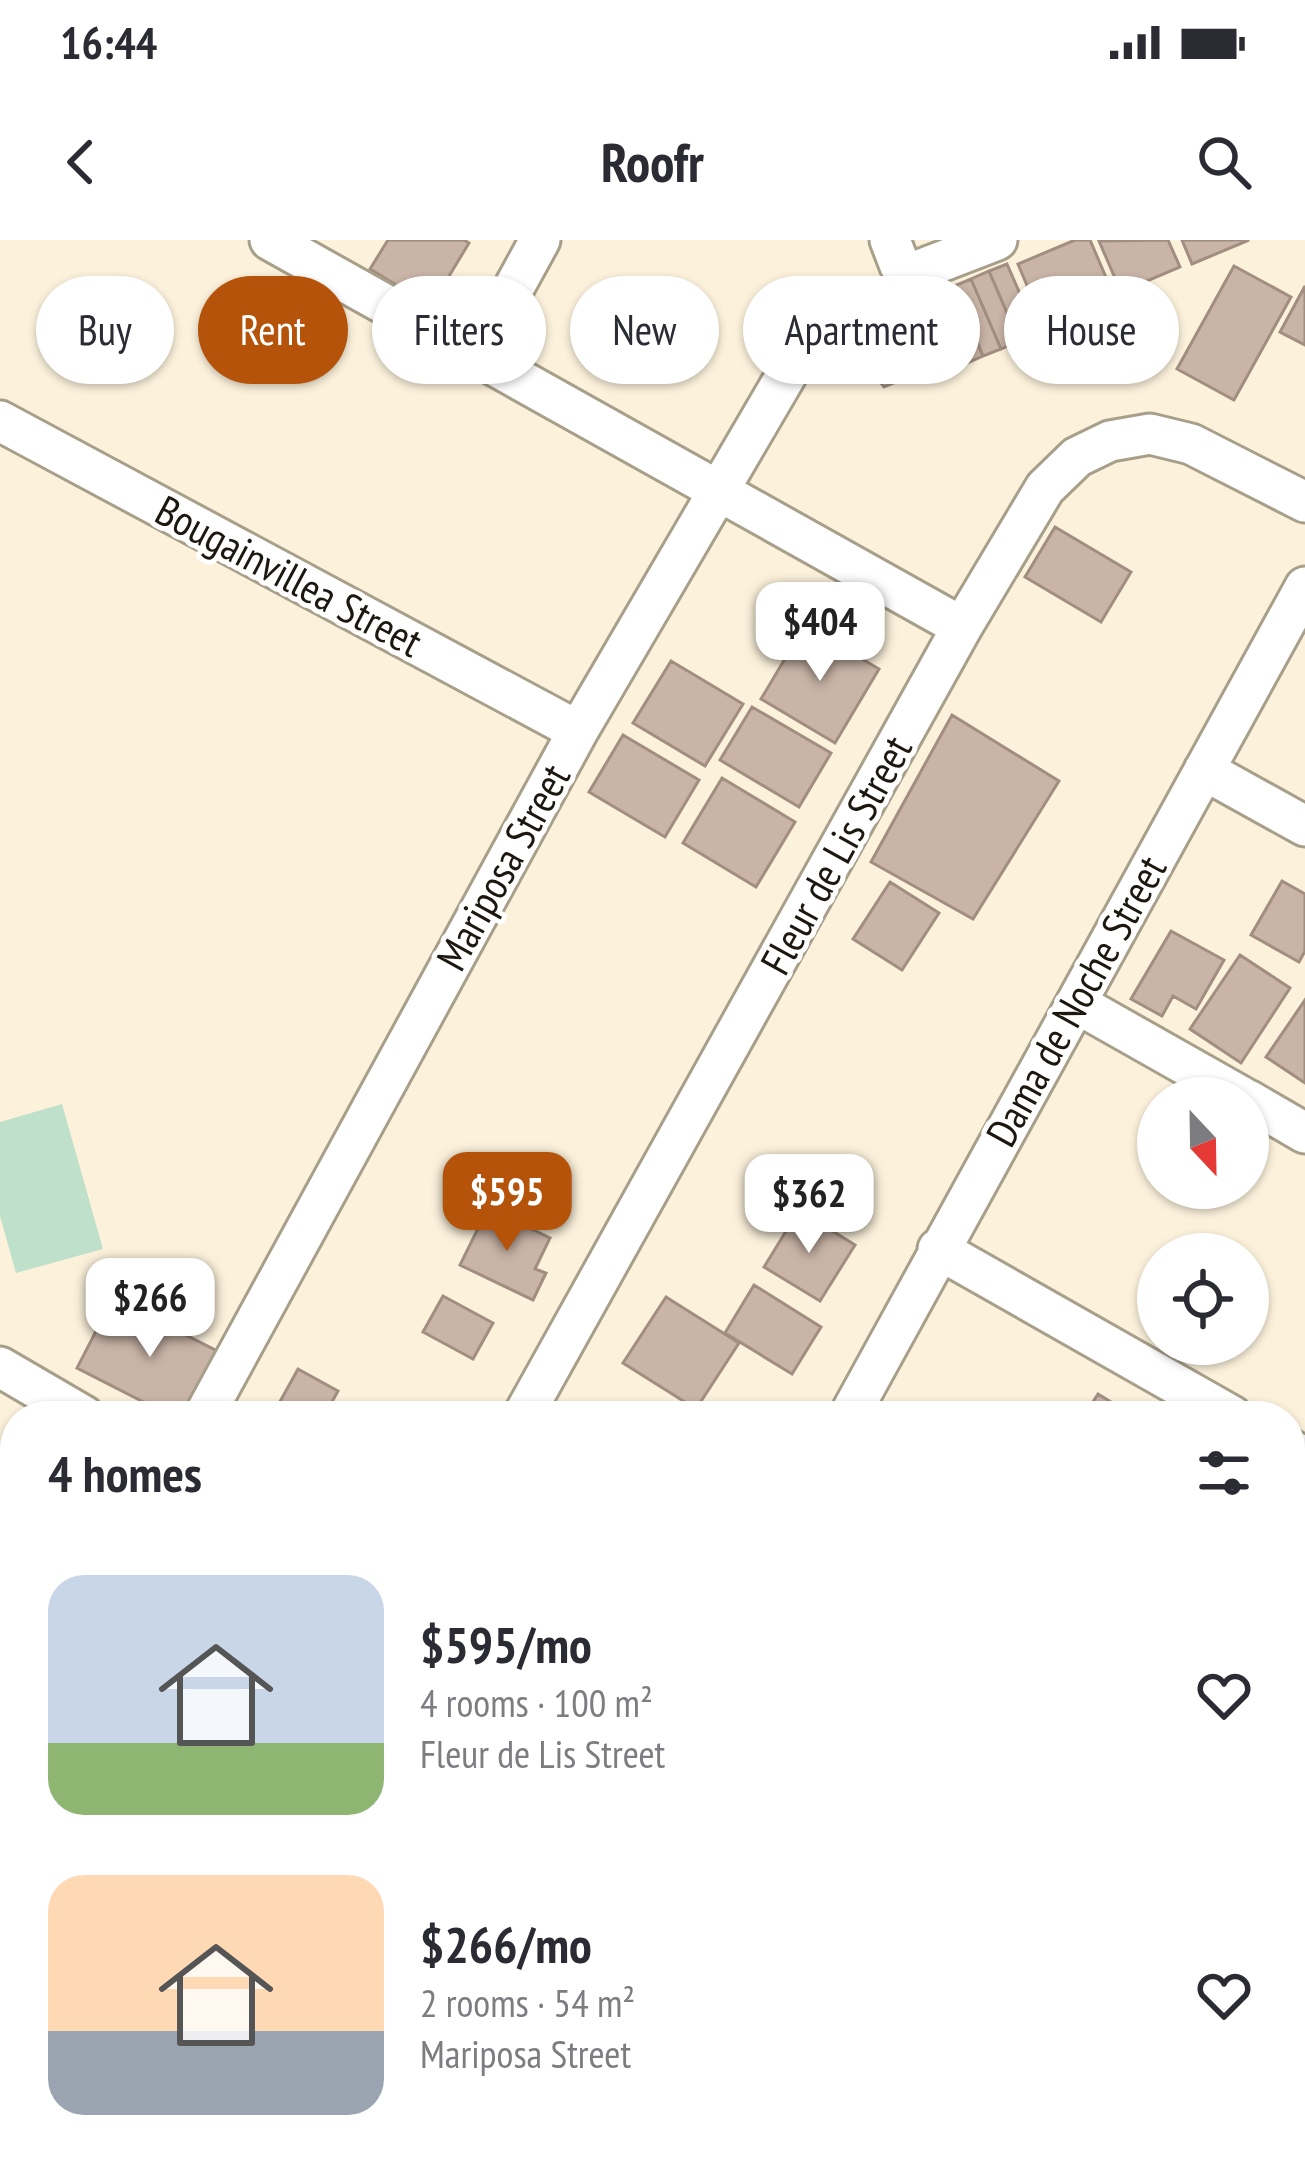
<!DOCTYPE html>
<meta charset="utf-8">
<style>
body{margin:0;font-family:"PT Sans Narrow",sans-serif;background:#f7f7f7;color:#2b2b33;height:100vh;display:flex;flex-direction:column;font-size:45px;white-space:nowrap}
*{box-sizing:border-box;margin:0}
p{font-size:39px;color:#7c7c81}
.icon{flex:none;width:66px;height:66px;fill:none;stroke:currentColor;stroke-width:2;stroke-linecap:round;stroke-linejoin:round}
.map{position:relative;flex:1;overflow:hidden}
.side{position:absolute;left:0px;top:1161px;width:1305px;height:768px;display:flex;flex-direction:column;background:#fff;border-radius:48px 48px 0 0;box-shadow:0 3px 9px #0004}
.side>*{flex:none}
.hud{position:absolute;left:36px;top:36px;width:1233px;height:108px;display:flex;gap:24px}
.needle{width:78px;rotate:158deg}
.tools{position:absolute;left:1137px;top:837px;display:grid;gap:24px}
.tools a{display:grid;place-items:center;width:132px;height:132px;border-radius:50%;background:#fff;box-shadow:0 3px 9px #0004;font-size:60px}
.price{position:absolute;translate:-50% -102px;padding:0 27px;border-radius:24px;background:#fff;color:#222;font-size:39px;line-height:78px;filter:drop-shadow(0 3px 6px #0008)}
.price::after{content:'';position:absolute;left:50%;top:72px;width:36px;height:27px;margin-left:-18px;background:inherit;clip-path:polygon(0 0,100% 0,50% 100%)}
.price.on{background:#b45309;color:#fff}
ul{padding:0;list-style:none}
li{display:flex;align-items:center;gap:36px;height:300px;padding:0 48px}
li span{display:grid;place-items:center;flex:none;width:336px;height:240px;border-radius:36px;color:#555}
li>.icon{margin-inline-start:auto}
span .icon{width:144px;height:144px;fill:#fffc;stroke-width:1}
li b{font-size:51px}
h2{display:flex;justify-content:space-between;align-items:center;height:144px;padding:0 48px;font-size:51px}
.chip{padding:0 42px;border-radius:54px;background:#fff;box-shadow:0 3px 9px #0004;font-size:42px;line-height:108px}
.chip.on{background:#b45309;color:#fff}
.status{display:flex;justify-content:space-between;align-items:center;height:84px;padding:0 60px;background:#fff;direction:ltr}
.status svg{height:33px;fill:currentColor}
header{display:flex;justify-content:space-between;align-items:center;height:156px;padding:0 48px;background:#fff;font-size:54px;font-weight:800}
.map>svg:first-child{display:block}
</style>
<div class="status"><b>16:44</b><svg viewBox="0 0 49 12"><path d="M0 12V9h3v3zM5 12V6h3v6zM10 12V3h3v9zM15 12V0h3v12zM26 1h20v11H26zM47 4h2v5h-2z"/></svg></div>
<header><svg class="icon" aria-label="back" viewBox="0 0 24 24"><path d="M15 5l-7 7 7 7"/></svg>Roofr<svg class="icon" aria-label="search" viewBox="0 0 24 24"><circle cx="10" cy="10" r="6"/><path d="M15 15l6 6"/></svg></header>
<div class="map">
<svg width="1305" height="1929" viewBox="0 0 1305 1929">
<rect width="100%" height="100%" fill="#fcf2dc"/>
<path fill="#bfe0cb" d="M62,864L103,1009L16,1033L0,976V882Z"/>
<path fill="#c9b4a7" stroke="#a28e81" stroke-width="3" d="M388,0H464L469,3L431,66L370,29Z
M1075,0H1090L1114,56L1044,86L1018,24Z
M1168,0L1180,27L1121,52L1099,1Z
M1182,0H1249L1192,24Z
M1007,24L1037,93L1019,101L989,31Z
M1234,26L1291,57L1234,160L1177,129Z
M989,31L1019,101L1001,109L971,39Z
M971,39L1001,109L983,116L954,46Z
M954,46L983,116L965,124L936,54Z
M1305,46V105L1280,92Z
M932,67L954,118L884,147L848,101Z
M1055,287L1131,332L1101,382L1025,337Z
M805,385L879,429L835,503L761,459Z
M671,421L743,464L705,526L633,483Z
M752,467L831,513L799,567L720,520Z
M952,475L1059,541L973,679L871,622Z
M623,495L699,540L665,597L589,552Z
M722,538L795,582L756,647L683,603Z
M1282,641L1305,654V711L1299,722L1251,695Z
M890,642L939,673L902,730L853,699Z
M1171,691L1224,720L1196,769L1173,756L1162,776L1131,759Z
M1240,715L1290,748L1241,823L1190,789Z
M1305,760V843L1266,817Z
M488,968L550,998L535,1029L546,1033L533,1060L460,1025Z
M799,970L855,1005L820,1061L764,1027Z
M754,1045L821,1087L792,1134L725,1093Z
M443,1056L493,1083L473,1119L423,1092Z
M666,1057L739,1103L696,1169L623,1123Z
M113,1058L223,1114L190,1176H171L77,1128Z
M298,1129L338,1151L324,1176H272Z
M1098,1154L1134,1176H1084Z
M15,1209V1289L0,1281V1236Z
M0,1313L15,1321L0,1350Z
M1305,1420V1504L1290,1496V1448Z
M533,1914H651L677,1929H559Z
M1140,1914H1210L1201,1929H1136Z"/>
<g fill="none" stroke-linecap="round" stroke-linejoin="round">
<g stroke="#a89f8a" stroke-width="45">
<path id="minor" d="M270,0L962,387
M890,0L900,26L909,34L997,0
M477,115L540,0
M0,181L578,491
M1204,530L1305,586
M1076,763L1244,858
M1248,860L1305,893
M938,1009L1232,1176
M0,1127L84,1176
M204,1176L578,491L815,86
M523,1176L962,387L1045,248L1077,217L1110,201L1150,194L1191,204L1305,262
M849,1176L1305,347
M1290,1209L1305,1218
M0,1439L15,1447
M1290,1536L1305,1545
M0,1548L15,1521
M0,1771L15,1779
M1290,1837L1305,1845
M260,1914L288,1929
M866,1914L893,1929
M105,1929L114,1914
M428,1929L437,1914"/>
</g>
<use href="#minor" stroke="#fff" stroke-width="39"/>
</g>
<g text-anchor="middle" stroke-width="10" stroke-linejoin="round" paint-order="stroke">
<g font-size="42" fill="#1c1810" stroke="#fff">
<text transform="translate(289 336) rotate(28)" y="15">Bougainvillea Street</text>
<text transform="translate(836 615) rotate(-61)" y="15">Fleur de Lis Street</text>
<text transform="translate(503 627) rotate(-61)" y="15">Mariposa Street</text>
<text transform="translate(1076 761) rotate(-61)" y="15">Dama de Noche Street</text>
</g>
</g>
</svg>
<div class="tools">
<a><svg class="needle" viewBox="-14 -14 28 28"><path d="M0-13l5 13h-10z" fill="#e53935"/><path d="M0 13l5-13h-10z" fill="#7c7c81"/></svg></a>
<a><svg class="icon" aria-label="locate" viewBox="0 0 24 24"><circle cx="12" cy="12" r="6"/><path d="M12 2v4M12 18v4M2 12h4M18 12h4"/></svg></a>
</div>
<b class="price" style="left:820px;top:444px">$404</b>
<b class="price on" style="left:507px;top:1014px">$595</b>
<b class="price" style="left:809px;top:1016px">$362</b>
<b class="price" style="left:150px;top:1120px">$266</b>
<div class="hud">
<a class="chip">Buy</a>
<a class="chip on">Rent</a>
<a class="chip">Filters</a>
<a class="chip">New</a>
<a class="chip">Apartment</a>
<a class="chip">House</a>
</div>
<section class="side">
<h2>4 homes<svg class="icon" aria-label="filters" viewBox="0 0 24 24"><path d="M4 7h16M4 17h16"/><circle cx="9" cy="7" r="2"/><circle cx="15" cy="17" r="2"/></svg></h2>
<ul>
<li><span style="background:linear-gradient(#c9d6e8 70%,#8fb573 0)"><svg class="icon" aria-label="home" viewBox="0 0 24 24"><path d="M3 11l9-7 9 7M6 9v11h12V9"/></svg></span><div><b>$595/mo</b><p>4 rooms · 100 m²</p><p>Fleur de Lis Street</p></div><svg class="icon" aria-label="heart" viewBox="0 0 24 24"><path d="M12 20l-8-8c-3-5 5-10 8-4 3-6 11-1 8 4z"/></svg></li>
<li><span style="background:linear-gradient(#ffd9b3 65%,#9aa5b1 0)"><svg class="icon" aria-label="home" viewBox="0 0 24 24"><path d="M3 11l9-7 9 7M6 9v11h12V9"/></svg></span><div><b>$266/mo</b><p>2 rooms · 54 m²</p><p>Mariposa Street</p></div><svg class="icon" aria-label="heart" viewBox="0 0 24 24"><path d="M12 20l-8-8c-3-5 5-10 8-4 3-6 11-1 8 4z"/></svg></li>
</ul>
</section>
</div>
